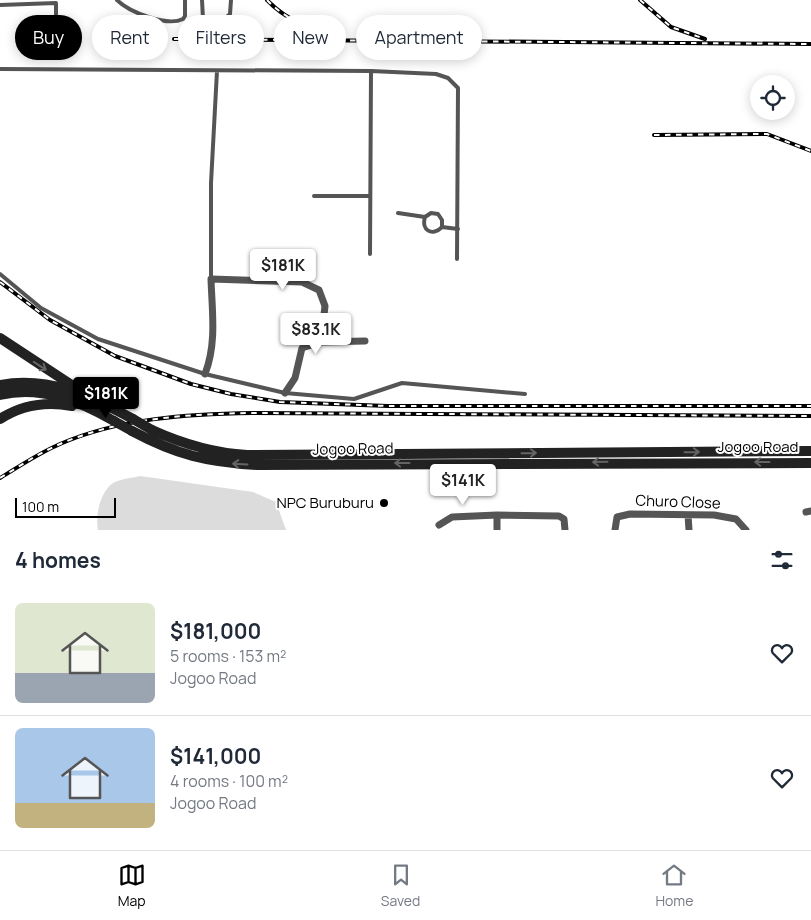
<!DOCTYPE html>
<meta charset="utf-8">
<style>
body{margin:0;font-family:Manrope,sans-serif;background:#f6f6f7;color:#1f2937;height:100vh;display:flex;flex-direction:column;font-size:19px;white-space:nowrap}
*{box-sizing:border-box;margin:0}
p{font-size:16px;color:#747a83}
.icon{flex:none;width:28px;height:28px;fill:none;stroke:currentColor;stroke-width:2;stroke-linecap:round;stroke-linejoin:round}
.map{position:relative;height:530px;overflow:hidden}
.panel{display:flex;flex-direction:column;background:#fff;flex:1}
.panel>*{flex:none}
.top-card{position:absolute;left:15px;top:15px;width:500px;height:45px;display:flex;gap:10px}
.controls{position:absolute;left:750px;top:75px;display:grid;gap:10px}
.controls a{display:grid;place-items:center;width:45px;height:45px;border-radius:50%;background:#fff;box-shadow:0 2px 12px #0003;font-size:25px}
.scale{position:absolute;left:15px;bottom:12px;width:101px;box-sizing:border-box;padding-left:5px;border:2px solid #000;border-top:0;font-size:14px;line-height:18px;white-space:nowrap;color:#000;-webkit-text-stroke:4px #fff;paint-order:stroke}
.price{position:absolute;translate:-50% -42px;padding:0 11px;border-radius:5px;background:#fff;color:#222;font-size:16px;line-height:32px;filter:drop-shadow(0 1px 2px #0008)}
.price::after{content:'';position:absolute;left:50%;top:30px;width:15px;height:11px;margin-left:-8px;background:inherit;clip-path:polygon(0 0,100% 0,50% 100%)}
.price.current{background:#000;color:#fff}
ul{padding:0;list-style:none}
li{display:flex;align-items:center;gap:15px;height:125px;padding:0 15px}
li+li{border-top:1px solid #e0e1e3}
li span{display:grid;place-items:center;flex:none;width:140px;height:100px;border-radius:8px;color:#555}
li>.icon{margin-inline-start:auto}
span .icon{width:60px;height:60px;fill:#fffc;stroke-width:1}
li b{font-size:21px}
h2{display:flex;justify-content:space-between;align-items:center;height:60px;padding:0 15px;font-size:21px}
.pill{padding:0 18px;border-radius:22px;background:#fff;box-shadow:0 2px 12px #0003;font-size:18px;line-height:45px}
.pill.current{background:#000;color:#fff}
.dock{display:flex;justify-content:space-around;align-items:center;height:70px;border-top:1px solid #e0e1e3;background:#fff;font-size:14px;color:#747a83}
.dock a{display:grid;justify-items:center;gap:2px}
.dock .current{color:#000}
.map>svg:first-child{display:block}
</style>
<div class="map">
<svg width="811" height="530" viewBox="0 0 811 530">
<rect width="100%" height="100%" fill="#fff"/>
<path fill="#dcdcdc" d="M140,476L253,492L276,502L286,530H98C95,516 100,492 113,483C120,479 132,478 140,476Z"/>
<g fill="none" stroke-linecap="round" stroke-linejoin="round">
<path stroke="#555" stroke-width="4" d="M117,0C129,12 167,27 183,19L185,16V0
M202,0L203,19L222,21L230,14L231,0
M0,5L56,3V30
M0,69L371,71L436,74L448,78L458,88L457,259
M314,196H370
M398,213L425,217
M442,227V220L438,214L431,213L425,217C421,230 432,237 442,227L458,229
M370,254L371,71
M0,274L41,308L98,339L205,374L285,393L354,399L402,383L525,394
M211,279V183L217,71"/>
<path stroke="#555" stroke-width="7" d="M205,374C217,343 212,311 211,279L302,282L319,290L325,306L321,342
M285,393L295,378L302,348L321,342L365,341
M806,512L811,511
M497,515V530
M688,515L689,530
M439,525L452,517L497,515L559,516L564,519L565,530
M615,530L617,517L630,514L714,515L736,519L746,530"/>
<path stroke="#222" stroke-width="10" d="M0,338L73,386
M0,385C49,376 90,396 133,419
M0,395C41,385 79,401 114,421
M0,419C23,404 46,401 72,406
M152,430C183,444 213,453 247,455L811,451
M132,431C177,455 207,462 257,465L811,463"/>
<g stroke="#000" stroke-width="4">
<path id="rail" d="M267,0C286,20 310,29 337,36
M640,0L671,27L705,39
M174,39L811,44
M654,135L767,134L811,151
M0,282L50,320L115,356L191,384L231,394L280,402L388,406H811
M0,478C20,466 39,453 60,444C120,418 188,414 253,413L811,416"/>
</g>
<use href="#rail" stroke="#fff" stroke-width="2" stroke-dasharray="5.5" stroke-linecap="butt"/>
<path stroke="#222" stroke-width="10" d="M133,419L152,430
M114,421L132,431"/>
</g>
<defs><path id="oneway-shaft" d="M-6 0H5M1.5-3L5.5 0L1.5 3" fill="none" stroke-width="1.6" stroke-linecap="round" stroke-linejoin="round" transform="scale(1.25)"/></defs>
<g stroke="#646464">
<use href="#oneway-shaft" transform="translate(40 366) rotate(33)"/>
<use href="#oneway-shaft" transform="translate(692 452) rotate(-1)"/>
<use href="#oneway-shaft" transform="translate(529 453) rotate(-1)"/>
<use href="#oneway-shaft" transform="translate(600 462) rotate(179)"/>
<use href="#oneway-shaft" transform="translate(762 462) rotate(-180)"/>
<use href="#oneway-shaft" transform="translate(402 463) rotate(180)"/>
<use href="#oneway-shaft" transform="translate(240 464) rotate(-177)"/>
</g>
<circle fill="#000" stroke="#fff" stroke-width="2" cx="384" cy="503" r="5"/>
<g text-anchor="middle" stroke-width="4" stroke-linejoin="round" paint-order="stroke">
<g font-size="15" fill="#000" stroke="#fff">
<text x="758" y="452">Jogoo Road</text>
<text transform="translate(353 449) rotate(-1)" y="5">Jogoo Road</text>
<text transform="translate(678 502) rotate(2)" y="5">Churo Close</text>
</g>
<g font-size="15" fill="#000" stroke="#fff" text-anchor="end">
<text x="374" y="508">NPC Buruburu</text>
</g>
</g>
</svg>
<div class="controls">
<a><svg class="icon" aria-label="locate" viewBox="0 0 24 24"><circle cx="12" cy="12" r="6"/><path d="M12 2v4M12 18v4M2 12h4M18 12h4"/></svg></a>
</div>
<div class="scale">100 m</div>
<b class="price" style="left:283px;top:291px">$181K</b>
<b class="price" style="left:316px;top:355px">$83.1K</b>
<b class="price current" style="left:106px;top:419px">$181K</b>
<b class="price" style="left:463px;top:506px">$141K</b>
<div class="top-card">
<a class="pill current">Buy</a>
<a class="pill">Rent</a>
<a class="pill">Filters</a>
<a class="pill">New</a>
<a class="pill">Apartment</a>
</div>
</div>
<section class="panel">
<h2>4 homes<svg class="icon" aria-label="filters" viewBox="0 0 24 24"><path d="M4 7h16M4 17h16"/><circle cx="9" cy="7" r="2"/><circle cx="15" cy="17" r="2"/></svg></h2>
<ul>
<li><span style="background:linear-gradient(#dfe7d0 70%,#9aa5b1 0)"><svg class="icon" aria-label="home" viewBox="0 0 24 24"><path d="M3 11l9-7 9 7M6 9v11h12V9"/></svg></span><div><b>$181,000</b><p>5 rooms · 153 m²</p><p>Jogoo Road</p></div><svg class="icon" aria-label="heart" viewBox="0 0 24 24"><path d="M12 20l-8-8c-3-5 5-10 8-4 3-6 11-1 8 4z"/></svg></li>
<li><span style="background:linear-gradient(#a9c7e8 75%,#c2b280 0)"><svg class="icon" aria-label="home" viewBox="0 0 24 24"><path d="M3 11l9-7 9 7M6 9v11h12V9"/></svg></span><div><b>$141,000</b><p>4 rooms · 100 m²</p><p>Jogoo Road</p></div><svg class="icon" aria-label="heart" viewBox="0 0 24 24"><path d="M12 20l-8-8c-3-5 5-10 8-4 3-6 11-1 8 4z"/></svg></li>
</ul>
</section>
<nav class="dock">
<a class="current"><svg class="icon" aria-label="map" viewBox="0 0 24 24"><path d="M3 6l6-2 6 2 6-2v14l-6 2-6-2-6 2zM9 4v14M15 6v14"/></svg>Map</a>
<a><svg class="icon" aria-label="saved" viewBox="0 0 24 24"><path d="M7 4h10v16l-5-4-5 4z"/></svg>Saved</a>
<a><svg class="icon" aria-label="home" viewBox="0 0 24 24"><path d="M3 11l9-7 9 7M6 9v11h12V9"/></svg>Home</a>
</nav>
